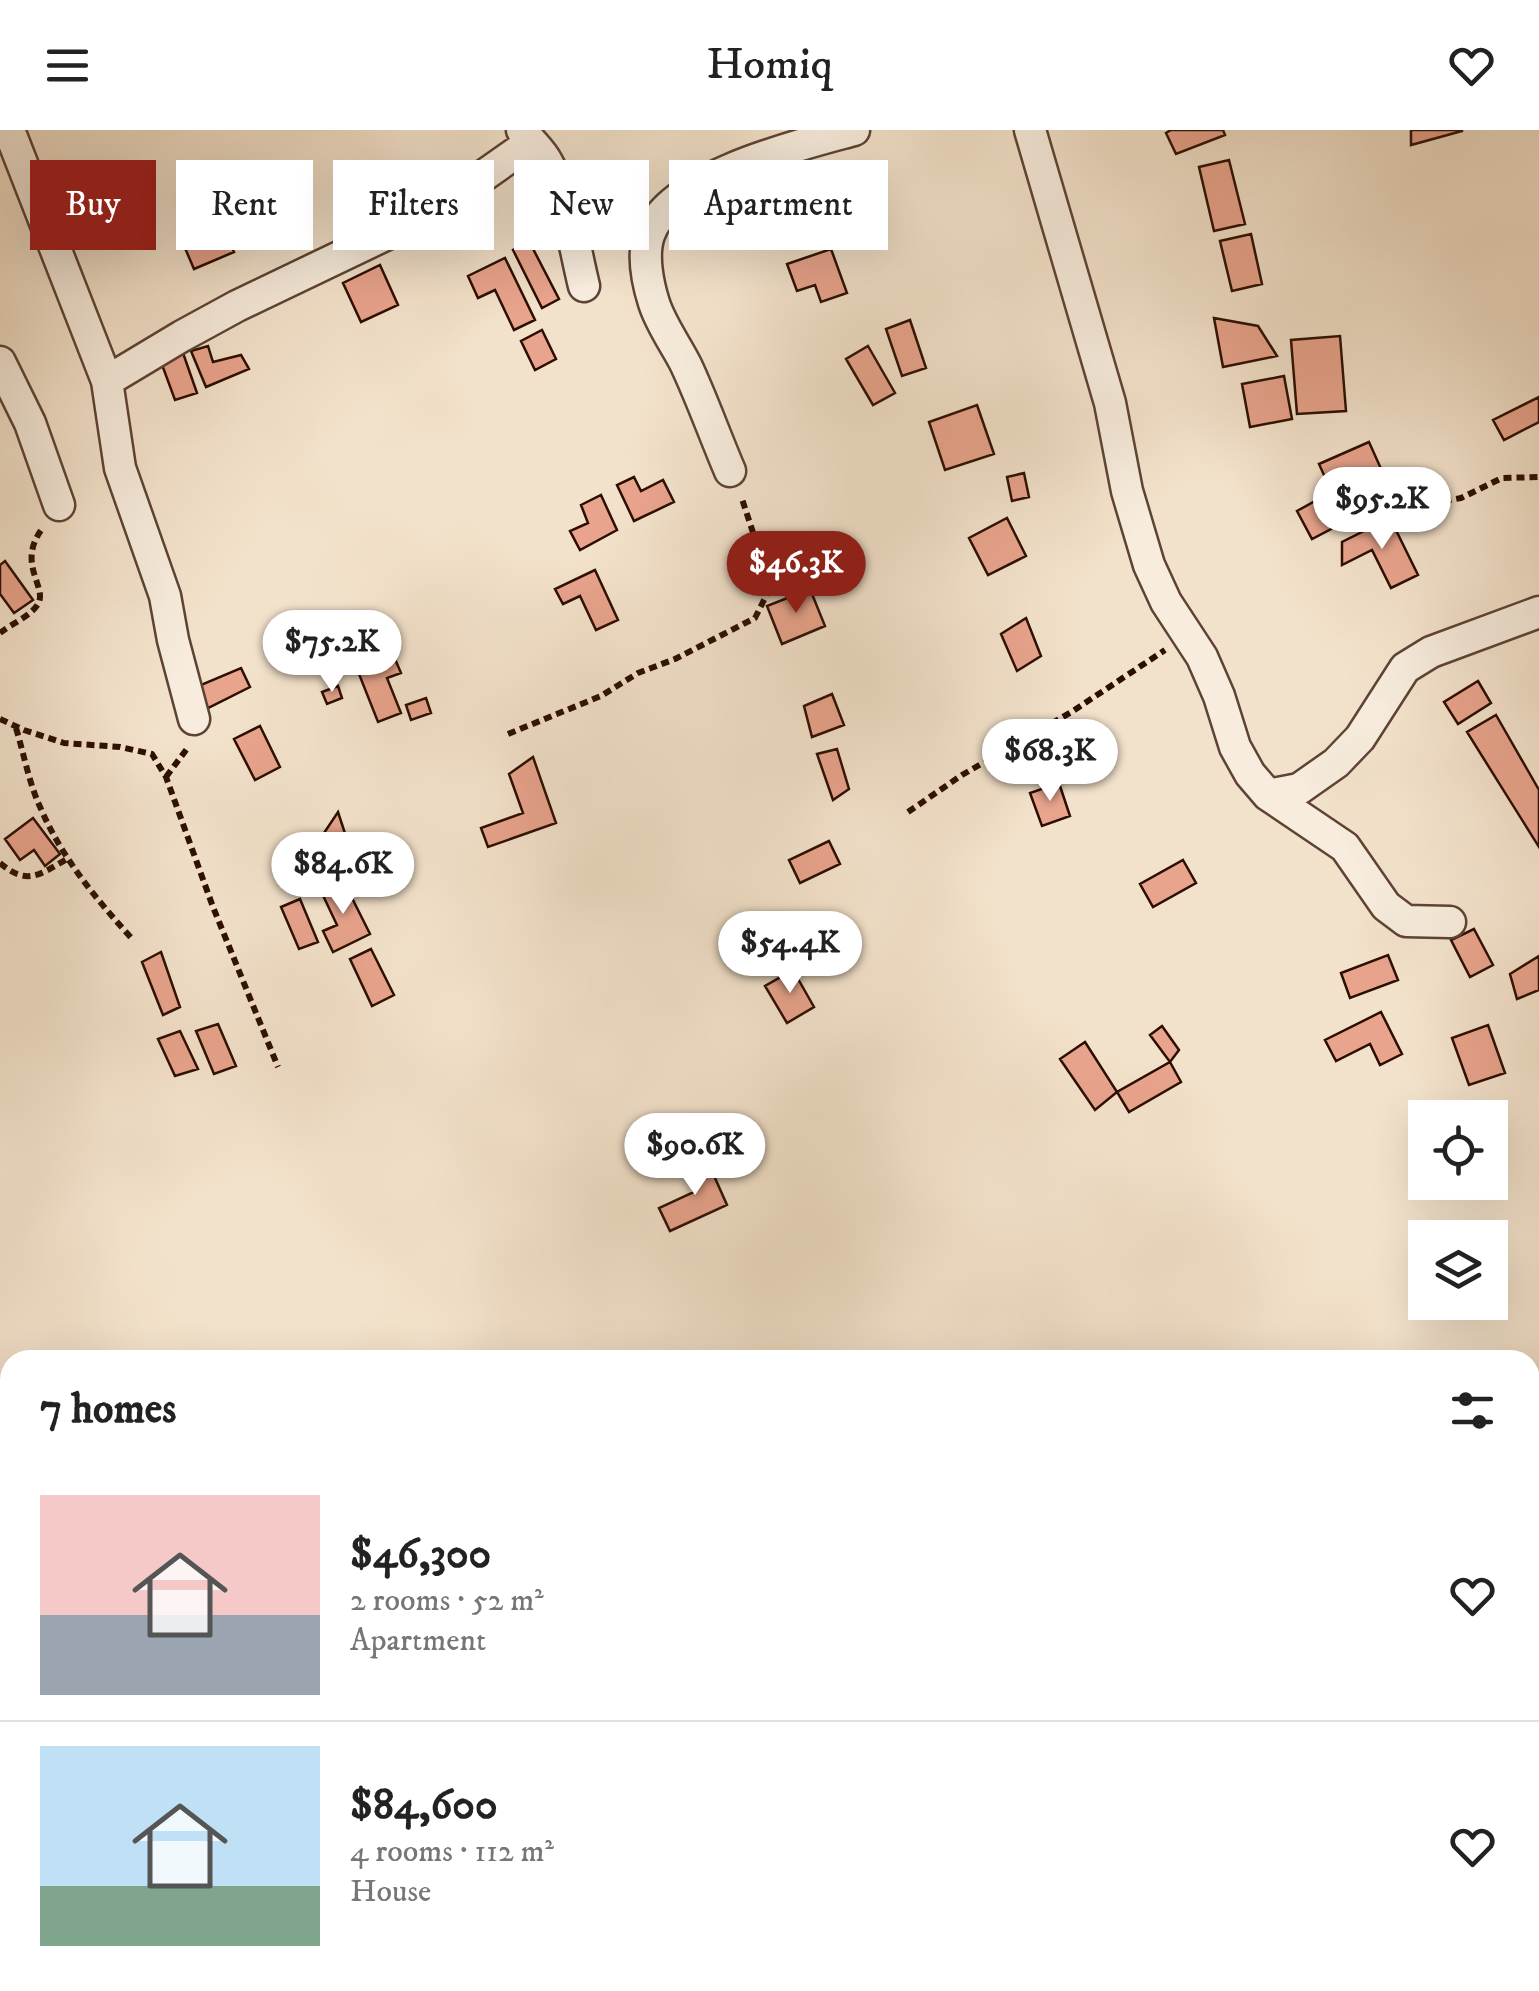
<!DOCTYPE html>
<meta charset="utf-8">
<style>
body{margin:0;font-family:"IM FELL DW Pica",serif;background:#f6f6f6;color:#222;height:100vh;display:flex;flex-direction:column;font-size:38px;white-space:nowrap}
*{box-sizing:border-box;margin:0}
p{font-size:32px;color:#767676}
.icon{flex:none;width:55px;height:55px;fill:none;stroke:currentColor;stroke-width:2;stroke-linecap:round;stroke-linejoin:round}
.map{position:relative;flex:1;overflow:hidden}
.side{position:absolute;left:0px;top:1220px;width:1540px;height:642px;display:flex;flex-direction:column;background:#fff;border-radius:30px 30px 0 0;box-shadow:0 10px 40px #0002}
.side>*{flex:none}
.guide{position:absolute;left:30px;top:30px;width:1000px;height:90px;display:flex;gap:20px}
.controls{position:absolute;left:1408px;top:970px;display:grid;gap:20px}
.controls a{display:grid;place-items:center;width:100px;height:100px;border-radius:0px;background:#fff;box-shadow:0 10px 40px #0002;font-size:50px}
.price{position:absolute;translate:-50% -85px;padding:0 22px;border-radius:35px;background:#fff;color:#222;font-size:32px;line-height:65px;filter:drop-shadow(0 2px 5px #0008)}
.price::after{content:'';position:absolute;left:50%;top:60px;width:30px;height:22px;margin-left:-15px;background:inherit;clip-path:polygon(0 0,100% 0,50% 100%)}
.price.selected{background:#8f2418;color:#fff}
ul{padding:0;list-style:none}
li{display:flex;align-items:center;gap:30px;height:250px;padding:0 40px}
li+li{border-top:2px solid #e0e0e0}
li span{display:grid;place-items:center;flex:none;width:280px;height:200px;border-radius:0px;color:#555}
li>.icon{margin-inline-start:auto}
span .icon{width:120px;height:120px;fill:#fffc;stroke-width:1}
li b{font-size:42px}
h2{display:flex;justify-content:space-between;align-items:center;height:120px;padding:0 40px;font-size:42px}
.tag{padding:0 35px;border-radius:0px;background:#fff;box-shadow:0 10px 40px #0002;font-size:35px;line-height:90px}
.tag.selected{background:#8f2418;color:#fff}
header{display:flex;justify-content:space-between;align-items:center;height:130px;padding:0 40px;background:#fff;font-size:45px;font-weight:600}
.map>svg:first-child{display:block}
</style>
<header><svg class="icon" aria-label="menu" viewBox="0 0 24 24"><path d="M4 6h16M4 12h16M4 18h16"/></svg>Homiq<svg class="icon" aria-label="heart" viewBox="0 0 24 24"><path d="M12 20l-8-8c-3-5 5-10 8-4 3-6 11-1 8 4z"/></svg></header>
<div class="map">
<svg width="1539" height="1861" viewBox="0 0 1539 1861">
<rect width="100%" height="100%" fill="#f3e2cb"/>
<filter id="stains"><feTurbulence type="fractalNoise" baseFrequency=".002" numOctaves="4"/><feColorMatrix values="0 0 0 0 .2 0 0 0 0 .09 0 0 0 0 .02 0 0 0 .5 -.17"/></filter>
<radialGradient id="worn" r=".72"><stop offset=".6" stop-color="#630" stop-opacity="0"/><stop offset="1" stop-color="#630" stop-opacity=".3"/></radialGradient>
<path fill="#e9a48d" stroke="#2c0e02" stroke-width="2.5" d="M1171,0H1223L1225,5L1176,24L1166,3Z
M1411,0H1462V1L1411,15Z
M1229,30L1245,94L1214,101L1199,37Z
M225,101L234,122L194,139L185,118Z
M1251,104L1262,154L1232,161L1220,111Z
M529,111L559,169L542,178L513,120Z
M831,119L847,163L821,172L815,155L797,161L787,134Z
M505,128L535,190L514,200L495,160L478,168L468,146Z
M380,135L398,175L361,192L343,153Z
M1214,188L1258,196L1277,226L1223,237Z
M910,190L926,238L902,246L886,199Z
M542,200L556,229L535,240L521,211Z
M1340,206L1346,281L1297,284L1291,210Z
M208,216L213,232L241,225L249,239L206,257L191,221Z
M868,216L895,263L873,275L846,229Z
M183,223L197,263L175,270L161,232Z
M1284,246L1292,289L1250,297L1242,254Z
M1539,267V292L1504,310L1493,290Z
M977,275L994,324L945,340L929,292Z
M1369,312L1391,361L1341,383L1319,334Z
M1024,343L1029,367L1012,371L1007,347Z
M634,347L641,361L663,350L674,372L634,391L617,355Z
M601,365L617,400L580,420L570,401L588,393L581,375Z
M1317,370L1333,398L1312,409L1297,381Z
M1007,388L1026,426L988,445L969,408Z
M1390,388L1418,445L1391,458L1372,420L1342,435V412Z
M5,431L33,470L14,483L0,464V435Z
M595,440L618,490L596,500L580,466L563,474L555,459Z
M810,459L825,496L782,514L767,476Z
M1026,488L1041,526L1017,541L1001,504Z
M395,529L401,543L387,548L401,583L378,592L359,544Z
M241,538L250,557L208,578L196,557Z
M1478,551L1491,573L1458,594L1444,572Z
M338,556L342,568L327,574L322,562Z
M832,564L844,595L812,607L804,576Z
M426,568L431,583L411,590L406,575Z
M1496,585L1539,660V717L1467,602Z
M260,596L280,637L255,650L234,609Z
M837,619L849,659L833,670L817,624Z
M533,627L556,693L488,717L481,698L523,683L509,644Z
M1059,653L1070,686L1042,696L1030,663Z
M338,682L353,728L323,738L316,715Z
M33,688L60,724L45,736L34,720L20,730L5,709Z
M829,711L840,734L800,753L789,730Z
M1183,730L1196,753L1153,777L1140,754Z
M342,748L370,804L333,822L323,801L337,795L320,759Z
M300,769L318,812L299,819L281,777Z
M1474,799L1493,835L1470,847L1451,810Z
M371,819L394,865L372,876L350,829Z
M161,822L180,877L163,885L142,832Z
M1388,825L1398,850L1350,868L1341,843Z
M1539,826V860L1517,869L1510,844Z
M793,840L814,877L787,893L765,856Z
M1381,882L1402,924L1380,935L1370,914L1336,931L1325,910Z
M218,894L236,936L214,944L196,901Z
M1488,895L1505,943L1469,955L1452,908Z
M1162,896L1179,920L1170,932L1150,905Z
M180,901L198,939L175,946L158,909Z
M1085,912L1117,962L1095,980L1060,929Z
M1170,932L1181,952L1129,982L1117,962Z
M707,1030L727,1075L670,1101L659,1078L694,1062L684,1040Z"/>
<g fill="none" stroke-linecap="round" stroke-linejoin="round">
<g stroke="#5e4334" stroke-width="35">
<path id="minor" d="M9,0L107,251L120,338L165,466L173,510L194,589
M522,0C530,12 541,20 547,32C568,69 574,115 584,156
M1030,0L1110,273L1127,361L1149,435L1166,472L1202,527L1219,566L1235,617L1250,644L1268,665L1345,717L1386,776L1406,791L1450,792
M0,232L30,293L59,375
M107,251L182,206L237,176L429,84L530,13
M730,341C715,306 702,269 686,235C676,215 661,195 654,173C648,154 642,125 649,105C669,46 799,15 854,0
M1268,665L1299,659L1336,633L1360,608L1405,538L1431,522L1539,482
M1401,1852L1403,1861
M1048,1861L1049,1852"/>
</g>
<path stroke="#2c0e02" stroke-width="6" stroke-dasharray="8 5" stroke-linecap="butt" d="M1405,378L1461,368L1502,348L1539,347
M0,503C11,494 31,486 38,474C48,457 16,434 42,399
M0,589L24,600L64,613L120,617L152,624L166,647L213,777L278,937
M16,598C24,624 29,654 41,679C63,730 98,771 134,811
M508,604L601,566L638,543L675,529L755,488L769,460L766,442L741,366
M166,647L189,616
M908,682L962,645L1073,581L1165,520
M0,733C27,756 39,745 67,729"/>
<use href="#minor" stroke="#f7ecdd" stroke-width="30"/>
</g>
<rect width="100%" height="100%" filter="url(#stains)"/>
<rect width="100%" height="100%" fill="url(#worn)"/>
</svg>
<div class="controls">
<a><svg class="icon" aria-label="locate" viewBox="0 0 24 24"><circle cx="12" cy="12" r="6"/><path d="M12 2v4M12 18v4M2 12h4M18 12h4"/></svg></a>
<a><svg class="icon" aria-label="layers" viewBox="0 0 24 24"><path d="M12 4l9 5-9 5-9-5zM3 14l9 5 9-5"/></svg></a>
</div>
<b class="price" style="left:1382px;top:422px">$95.2K</b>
<b class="price selected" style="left:796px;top:486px">$46.3K</b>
<b class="price" style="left:332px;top:565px">$75.2K</b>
<b class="price" style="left:1050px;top:674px">$68.3K</b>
<b class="price" style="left:343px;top:787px">$84.6K</b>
<b class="price" style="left:790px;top:866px">$54.4K</b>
<b class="price" style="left:695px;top:1068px">$90.6K</b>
<div class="guide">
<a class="tag selected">Buy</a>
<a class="tag">Rent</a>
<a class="tag">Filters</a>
<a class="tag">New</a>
<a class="tag">Apartment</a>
</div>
<section class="side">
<h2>7 homes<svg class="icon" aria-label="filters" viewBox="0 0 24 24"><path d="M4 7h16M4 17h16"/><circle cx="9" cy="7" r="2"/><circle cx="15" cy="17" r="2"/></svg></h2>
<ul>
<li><span style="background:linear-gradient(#f6c9c9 60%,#9aa5b1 0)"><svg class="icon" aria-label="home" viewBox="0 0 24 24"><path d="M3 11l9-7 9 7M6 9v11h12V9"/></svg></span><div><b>$46,300</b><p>2 rooms · 52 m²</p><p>Apartment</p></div><svg class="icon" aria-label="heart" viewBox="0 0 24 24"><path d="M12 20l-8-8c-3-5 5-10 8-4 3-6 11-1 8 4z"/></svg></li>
<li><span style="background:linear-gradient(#bfe0f5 70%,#7fa58c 0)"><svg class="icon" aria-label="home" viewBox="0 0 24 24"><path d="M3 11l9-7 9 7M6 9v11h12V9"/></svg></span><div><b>$84,600</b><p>4 rooms · 112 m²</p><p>House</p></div><svg class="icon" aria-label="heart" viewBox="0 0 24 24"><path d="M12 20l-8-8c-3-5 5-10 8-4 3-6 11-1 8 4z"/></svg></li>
</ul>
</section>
</div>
